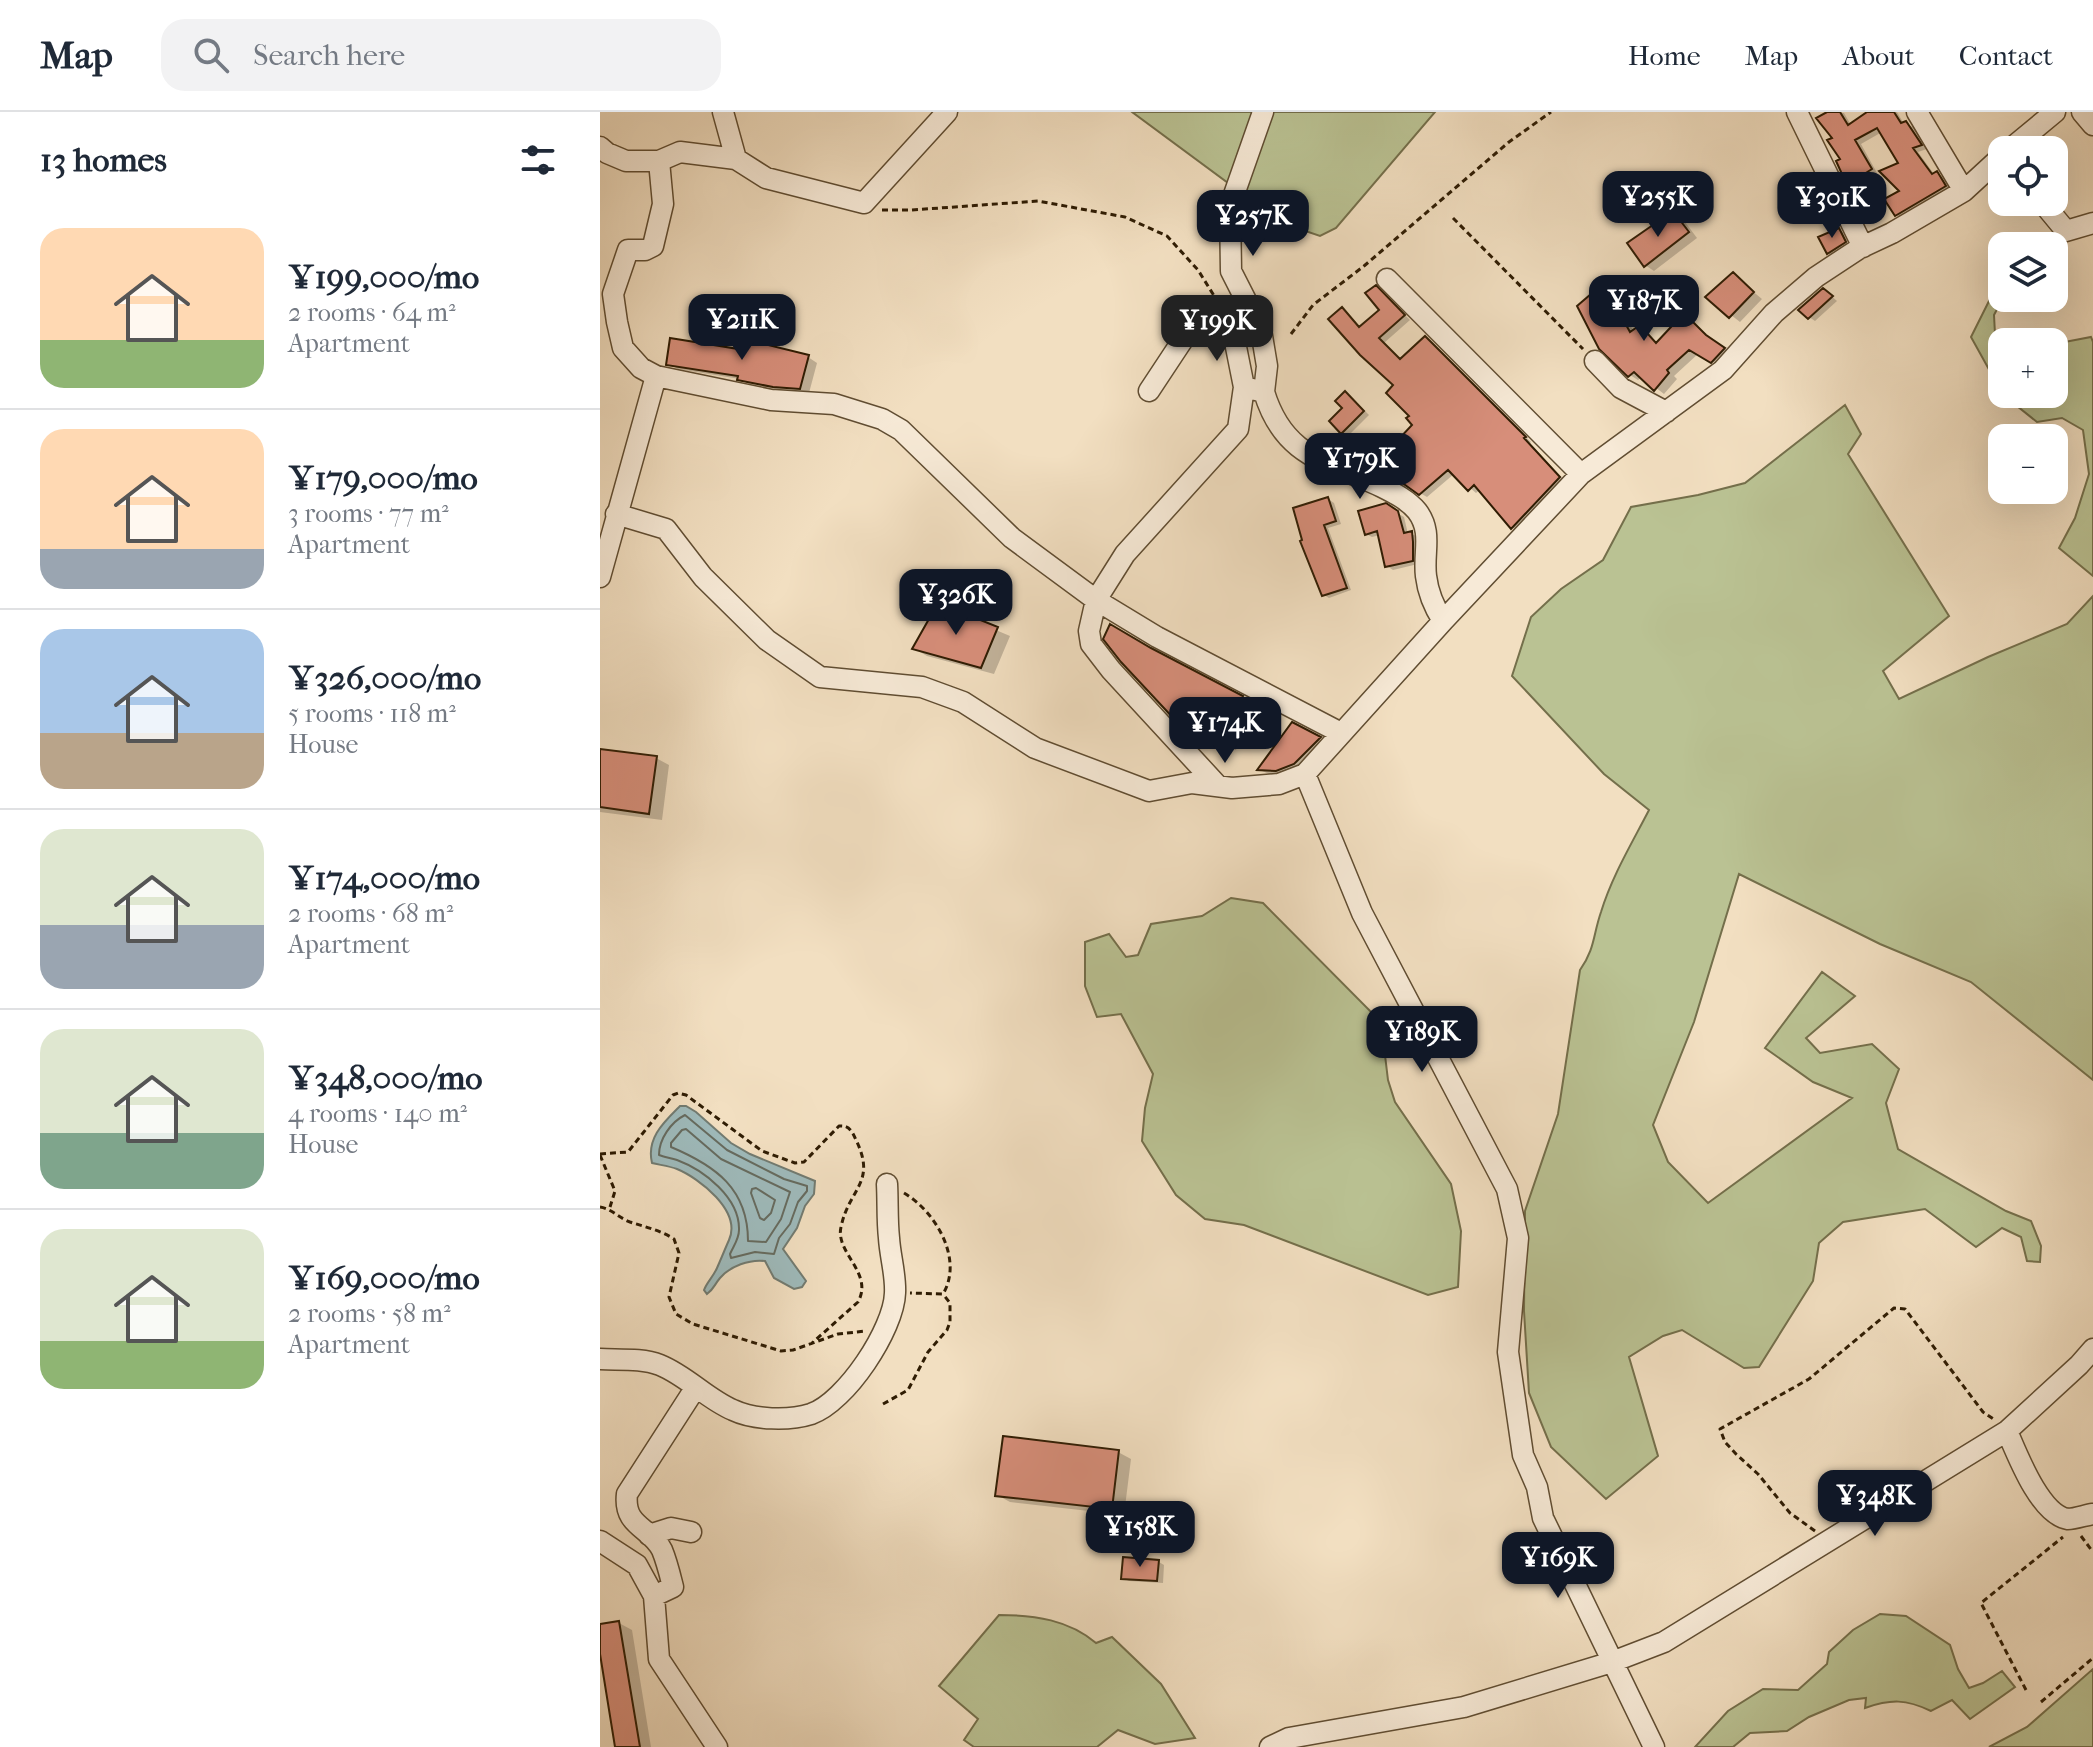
<!DOCTYPE html>
<meta charset="utf-8">
<style>
body{margin:0;font-family:"IM FELL French Canon",serif;background:#f2f2f3;color:#1f2937;height:100vh;display:flex;flex-direction:column;font-size:30px;white-space:nowrap}
*{box-sizing:border-box;margin:0}
p{font-size:26px;color:#747a83}
.icon{flex:none;width:44px;height:44px;fill:none;stroke:currentColor;stroke-width:2;stroke-linecap:round;stroke-linejoin:round}
.map{position:relative;flex:1;overflow:hidden}
.panel{display:flex;flex-direction:column;background:#fff;width:600px}
.panel>*{flex:none}
.fabs{position:absolute;left:1388px;top:24px;display:grid;gap:16px}
.fabs a{display:grid;place-items:center;width:80px;height:80px;border-radius:16px;background:#fff;box-shadow:0 8px 32px #0002;font-size:40px}
.price{position:absolute;translate:-50% -68px;padding:0 18px;border-radius:16px;background:#111827;color:#fff;font-size:26px;line-height:52px;filter:drop-shadow(0 2px 4px #0008)}
.price::after{content:'';position:absolute;left:50%;top:48px;width:24px;height:18px;margin-left:-12px;background:inherit;clip-path:polygon(0 0,100% 0,50% 100%)}
.price.on{background:#222;color:#fff}
ul{padding:0;list-style:none}
li{display:flex;align-items:center;gap:24px;height:200px;padding:0 40px}
li+li{border-top:2px solid #e0e1e3}
li span{display:grid;place-items:center;flex:none;width:224px;height:160px;border-radius:24px;color:#555}
li>.icon{margin-inline-start:auto}
span .icon{width:96px;height:96px;fill:#fffc;stroke-width:1}
li b{font-size:34px}
h2{display:flex;justify-content:space-between;align-items:center;height:96px;padding:0 40px;font-size:34px}
header{display:flex;align-items:center;gap:48px;box-sizing:border-box;height:112px;padding:0 40px;background:#fff;border-bottom:2px solid #e0e1e3}
header strong{font-size:38px}
nav{display:flex;gap:44px;margin-inline-start:auto;font-size:28px}
.search{width:560px;height:72px;background:#f2f2f3;display:flex;align-items:center;gap:20px;box-sizing:border-box;padding:0 28px;border-radius:24px;color:#747a83;font-size:30px}
main{display:flex;flex:1;min-height:0}
.map>svg:first-child{display:block}
</style>
<header>
<strong>Map</strong>
<div class="search"><svg class="icon" aria-label="search" viewBox="0 0 24 24"><circle cx="10" cy="10" r="6"/><path d="M15 15l6 6"/></svg>Search here</div>
<nav><a>Home</a><a>Map</a><a>About</a><a>Contact</a></nav>
</header>
<main>
<section class="panel">
<h2>13 homes<svg class="icon" aria-label="filters" viewBox="0 0 24 24"><path d="M4 7h16M4 17h16"/><circle cx="9" cy="7" r="2"/><circle cx="15" cy="17" r="2"/></svg></h2>
<ul>
<li><span style="background:linear-gradient(#ffd9b3 70%,#8fb573 0)"><svg class="icon" aria-label="home" viewBox="0 0 24 24"><path d="M3 11l9-7 9 7M6 9v11h12V9"/></svg></span><div><b>¥199,000/mo</b><p>2 rooms · 64 m²</p><p>Apartment</p></div></li>
<li><span style="background:linear-gradient(#ffd9b3 75%,#9aa5b1 0)"><svg class="icon" aria-label="home" viewBox="0 0 24 24"><path d="M3 11l9-7 9 7M6 9v11h12V9"/></svg></span><div><b>¥179,000/mo</b><p>3 rooms · 77 m²</p><p>Apartment</p></div></li>
<li><span style="background:linear-gradient(#a9c7e8 65%,#b9a48a 0)"><svg class="icon" aria-label="home" viewBox="0 0 24 24"><path d="M3 11l9-7 9 7M6 9v11h12V9"/></svg></span><div><b>¥326,000/mo</b><p>5 rooms · 118 m²</p><p>House</p></div></li>
<li><span style="background:linear-gradient(#dfe7d0 60%,#9aa5b1 0)"><svg class="icon" aria-label="home" viewBox="0 0 24 24"><path d="M3 11l9-7 9 7M6 9v11h12V9"/></svg></span><div><b>¥174,000/mo</b><p>2 rooms · 68 m²</p><p>Apartment</p></div></li>
<li><span style="background:linear-gradient(#dfe7d0 65%,#7fa58c 0)"><svg class="icon" aria-label="home" viewBox="0 0 24 24"><path d="M3 11l9-7 9 7M6 9v11h12V9"/></svg></span><div><b>¥348,000/mo</b><p>4 rooms · 140 m²</p><p>House</p></div></li>
<li><span style="background:linear-gradient(#dfe7d0 70%,#8fb573 0)"><svg class="icon" aria-label="home" viewBox="0 0 24 24"><path d="M3 11l9-7 9 7M6 9v11h12V9"/></svg></span><div><b>¥169,000/mo</b><p>2 rooms · 58 m²</p><p>Apartment</p></div></li>
</ul>
</section>
<div class="map">
<svg width="1493" height="1635" viewBox="0 0 1493 1635">
<rect width="100%" height="100%" fill="#f2dfc1"/>
<filter id="stains"><feTurbulence type="fractalNoise" baseFrequency=".0025" numOctaves="4"/><feColorMatrix values="0 0 0 0 .2 0 0 0 0 .09 0 0 0 0 .02 0 0 0 .5 -.17"/></filter>
<radialGradient id="worn" r=".72"><stop offset=".6" stop-color="#630" stop-opacity="0"/><stop offset="1" stop-color="#630" stop-opacity=".3"/></radialGradient>
<path fill="#bac293" stroke="#746f4b" stroke-width="2" d="M532,0H835L736,116L720,124L682,111Z
M1395,177H1402L1403,186L1394,203L1395,222L1424,230H1402V281L1371,225Z
M1491,225L1493,230V464L1459,436L1475,406L1489,362L1483,318L1462,306L1437,310L1402,282H1454V232Z
M1245,293L1261,322L1248,342L1349,504L1283,559L1299,587L1388,545L1467,512L1493,484V968L1371,870L1280,832L1139,762L1094,910L1053,1013L1068,1050L1108,1091L1252,986L1213,970L1165,936L1222,860L1255,884L1206,926L1220,941L1272,932L1299,957L1286,991L1298,1037L1406,1099L1431,1109L1441,1134L1440,1150L1427,1149L1421,1125L1402,1116L1376,1135L1325,1097L1243,1110L1219,1131L1213,1169L1159,1255L1144,1256L1082,1218L1063,1224L1029,1245L1058,1344L1006,1387L951,1335L929,1281L924,1199L925,1099L958,1002L980,858C995,837 993,823 1001,800C1012,764 1032,731 1049,698L1004,662L912,564L931,505L961,477L1003,448L1031,395L1098,383L1145,371Z
M631,786L663,791L781,910L788,968L795,990L851,1072L861,1119L858,1175L828,1183L644,1113L605,1107L576,1083L542,1029L545,996L553,962L521,902L497,905L485,874V830L509,822L526,845L538,843L551,812L602,804Z
M1280,1502L1306,1504L1350,1533L1358,1557L1369,1576L1383,1571L1402,1559L1415,1575L1370,1607L1352,1588L1331,1599C1306,1587 1291,1587 1265,1596L1266,1586L1249,1588L1209,1605L1187,1619L1150,1621L1133,1635H1095L1128,1599L1163,1577L1198,1578L1227,1552L1229,1540L1253,1518Z
M399,1503C435,1503 469,1508 496,1531L512,1525L561,1572L595,1626L555,1632L518,1618L497,1635H374L364,1628L378,1607L339,1574Z
M1493,1557V1635H1389L1427,1615Z"/>
<path fill="#9ebabb" stroke="#727b71" stroke-width="2" d="M80,994H86L96,1000L131,1031L150,1042L215,1069L214,1082L205,1094L197,1116L183,1137L206,1169L202,1175L194,1177L174,1166L165,1149C150,1147 130,1154 120,1166C114,1173 114,1177 107,1182L104,1178C107,1170 113,1165 117,1156C121,1147 125,1137 129,1128C142,1099 99,1066 77,1057C69,1054 60,1053 52,1051C46,1026 64,1010 80,994Z"/>
<path fill="#0003" d="M1231,0L1244,1L1251,13L1270,0H1297L1304,12L1313,15L1327,37L1318,40L1334,62L1344,65L1352,78L1304,107L1297,103L1302,80L1300,52L1282,20L1261,32L1277,61L1255,75L1248,71L1235,27Z
M1213,65L1219,68L1227,85L1209,96L1203,93L1192,75Z
M1073,101L1082,106L1097,126L1054,159L1045,153Z
M1239,118L1245,121L1251,133L1234,144L1228,141Z
M1133,163L1162,187L1140,210L1108,185Z
M776,175L810,208L784,231L802,249L826,226L832,230L931,330L930,331L966,370L919,420L913,416L881,377L876,381L854,362L827,385L820,381L815,313L812,304L796,273L742,197L761,215L782,198Z
M1229,182L1237,189L1215,209L1209,205Z
M991,185L1003,195L1013,191L1021,196L1034,220L1040,216L1058,231L1084,204L1132,242L1121,254L1099,241L1074,264L1077,267L1064,282L1042,265L1038,268L1030,263Z
M147,240L208,245L217,251L209,281L184,279L149,272L140,267L78,257L69,252Z
M751,285L769,303L748,324L742,320Z
M728,387L734,391L741,412L728,416L751,478L729,486L724,483L695,398Z
M785,394L804,405L808,422L818,424V452L793,458L787,454L780,423L772,425L766,422Z
M339,494L410,524L394,562L327,544L315,537Z
M642,586L655,594L636,638L605,630L591,622Z
M693,613L728,632L686,663L669,662L660,658Z
M0,639L56,646L69,653L62,708L0,700Z
M518,1340L531,1347L524,1403L410,1390L397,1383Z
M559,1450L564,1453L563,1471L529,1469L523,1466Z
M19,1511L32,1518L51,1635H17L0,1530V1514Z"/>
<g fill="none" stroke-linecap="round" stroke-linejoin="round">
<path stroke="#666b5f" stroke-width="2" d="M85,1003L127,1038L184,1067L207,1074V1079L198,1090L190,1112L179,1126L174,1142L155,1140L131,1146L130,1142C134,1133 139,1127 139,1118C140,1086 104,1058 77,1048C71,1046 64,1045 59,1043C59,1027 71,1010 85,1003Z
M86,1017L121,1047L190,1080L181,1107L166,1130L148,1129C148,1077 116,1054 71,1035V1031L82,1018Z
M156,1076L175,1088L171,1101L164,1108L160,1106L151,1081L152,1077Z"/>
</g>
<path fill="#d78e7a" stroke="#2f1c03" stroke-width="2" d="M1227,0H1240L1248,13L1267,0H1294L1301,11L1306,9L1322,33L1313,36L1332,62L1337,59L1346,74L1295,104L1284,87L1299,79L1279,59L1298,51L1277,16L1255,28L1272,57L1247,73L1236,49L1240,47L1227,28L1232,26L1216,6Z
M1213,62L1223,82L1201,94L1189,74Z
M1073,99L1089,120L1044,155L1027,131Z
M1239,116L1246,130L1227,142L1218,125Z
M1133,160L1154,180L1129,206L1105,185Z
M776,173L805,203L779,226L800,247L825,224L926,325L924,326L960,365L911,417L874,373L868,379L848,358L819,383L801,370L781,346L812,313L806,306L809,304L786,281L793,273L760,243L728,207L742,195L759,215L779,198L765,181Z
M1223,176L1233,184L1208,207L1198,198Z
M991,182L999,194L1013,189L1030,220L1040,213L1056,231L1084,201L1106,223L1125,236L1111,251L1089,238L1067,258L1069,261L1054,279L1034,260L1028,265L999,237L977,194Z
M70,226L145,238L148,228L209,243L200,277L173,275L137,268L138,264L66,253Z
M745,279L764,299L741,322L729,309L742,296L735,289Z
M728,385L736,409L724,413L747,476L722,484L700,429L702,428L693,396Z
M786,391L798,399L804,421L812,419L813,430V449L785,455L777,419L765,423L758,399Z
M338,491L398,515L381,556L312,537Z
M510,512L551,536L643,584L622,632L590,624L521,550L503,527Z
M692,610L721,625L694,652L676,659L657,658Z
M0,637L57,644L49,702L0,695Z
M403,1324L519,1338L512,1397L395,1384Z
M523,1445L559,1448L557,1469L521,1467Z
M19,1509L40,1635H15L0,1542V1512Z"/>
<g fill="none" stroke-linecap="round" stroke-linejoin="round">
<g stroke="#604d32" stroke-width="23">
<path id="minor" d="M123,0L136,47
M663,0L630,94L631,159L661,218L667,254L664,280
M1197,0L1263,135
M1317,0L1364,79
M1482,0L1493,13
M0,35L7,41L26,49H59L80,40L136,47L166,66L264,91L347,0
M1409,38L1455,0
M59,49L63,92L53,134L45,138H28L13,182L17,210L23,236L41,256L56,264L171,288L234,292L282,307L301,318L412,426L496,488L557,525L741,621
M1442,90L1466,119L1493,111
M787,167L981,362
M995,249L1021,276L1066,300
M644,275L664,280C684,346 727,349 782,375C794,381 808,388 817,399C833,420 823,440 826,464C828,481 834,495 843,509
M549,279L586,223L629,215L635,230L644,275L638,317L525,442L496,488L489,519L491,532L511,558L618,674
M16,402L66,417L103,465L167,528L220,565L322,575L363,590L435,636L549,679L592,671L632,676L679,672L705,662L843,509L981,362L1123,258L1174,201L1216,165L1260,136L1292,121L1364,79L1402,44
M0,465L56,264
M705,662L762,801L907,1077L918,1126L908,1240L923,1343L937,1375L943,1406L1054,1635
M0,1247C19,1248 42,1246 60,1253C87,1264 107,1287 133,1298C154,1308 189,1309 211,1302C246,1290 294,1217 295,1181C296,1163 290,1144 289,1126C287,1108 288,1090 287,1072
M1407,1319C1417,1342 1440,1403 1468,1407C1475,1407 1486,1403 1493,1402
M49,1423L71,1416L91,1420
M0,1429L37,1453L54,1484L59,1547L117,1635
M54,1484L73,1475C70,1463 67,1450 62,1438C51,1415 23,1415 27,1382L96,1275
M670,1635L689,1626L864,1595L1012,1550L1064,1530L1407,1319L1479,1253L1493,1237"/>
</g>
<path stroke="#2f1c03" stroke-width="3" stroke-dasharray="6 4" stroke-linecap="butt" d="M282,98H312L438,89L525,105L567,124L598,158L623,198
M853,106L983,237
M691,222L713,193L764,154L909,30L951,0
M0,1042L28,1040L73,983L78,981L86,983L162,1039L195,1051L204,1050L239,1014C249,1013 252,1019 256,1028C277,1071 249,1076 241,1115C235,1141 274,1161 258,1190L211,1232
M0,1043L15,1079L10,1095
M304,1081C335,1099 364,1147 343,1182L310,1181
M0,1095C12,1097 19,1106 30,1110C45,1115 60,1118 74,1127L79,1141L69,1185L76,1202L93,1212L181,1239L193,1238L238,1222L266,1219
M283,1292L308,1278L328,1240L347,1218L350,1210V1191L343,1182
M1215,1419L1190,1401L1158,1362L1136,1342L1125,1330L1120,1317L1209,1267L1294,1196L1305,1197L1383,1300L1395,1308
M1481,1424L1493,1440
M1426,1578L1381,1491L1463,1425
M1441,1590L1493,1546"/>
<use href="#minor" stroke="#f7ead7" stroke-width="20"/>
</g>
<rect width="100%" height="100%" filter="url(#stains)"/>
<rect width="100%" height="100%" fill="url(#worn)"/>
</svg>
<div class="fabs">
<a><svg class="icon" aria-label="locate" viewBox="0 0 24 24"><circle cx="12" cy="12" r="6"/><path d="M12 2v4M12 18v4M2 12h4M18 12h4"/></svg></a>
<a><svg class="icon" aria-label="layers" viewBox="0 0 24 24"><path d="M12 4l9 5-9 5-9-5zM3 14l9 5 9-5"/></svg></a>
<a>+</a>
<a>−</a>
</div>
<b class="price" style="left:1058px;top:127px">¥255K</b>
<b class="price" style="left:1232px;top:128px">¥301K</b>
<b class="price" style="left:653px;top:146px">¥257K</b>
<b class="price" style="left:1044px;top:231px">¥187K</b>
<b class="price" style="left:142px;top:250px">¥211K</b>
<b class="price on" style="left:617px;top:251px">¥199K</b>
<b class="price" style="left:760px;top:389px">¥179K</b>
<b class="price" style="left:356px;top:525px">¥326K</b>
<b class="price" style="left:625px;top:653px">¥174K</b>
<b class="price" style="left:822px;top:962px">¥189K</b>
<b class="price" style="left:1275px;top:1426px">¥348K</b>
<b class="price" style="left:540px;top:1457px">¥158K</b>
<b class="price" style="left:958px;top:1488px">¥169K</b>
</div>
</main>
